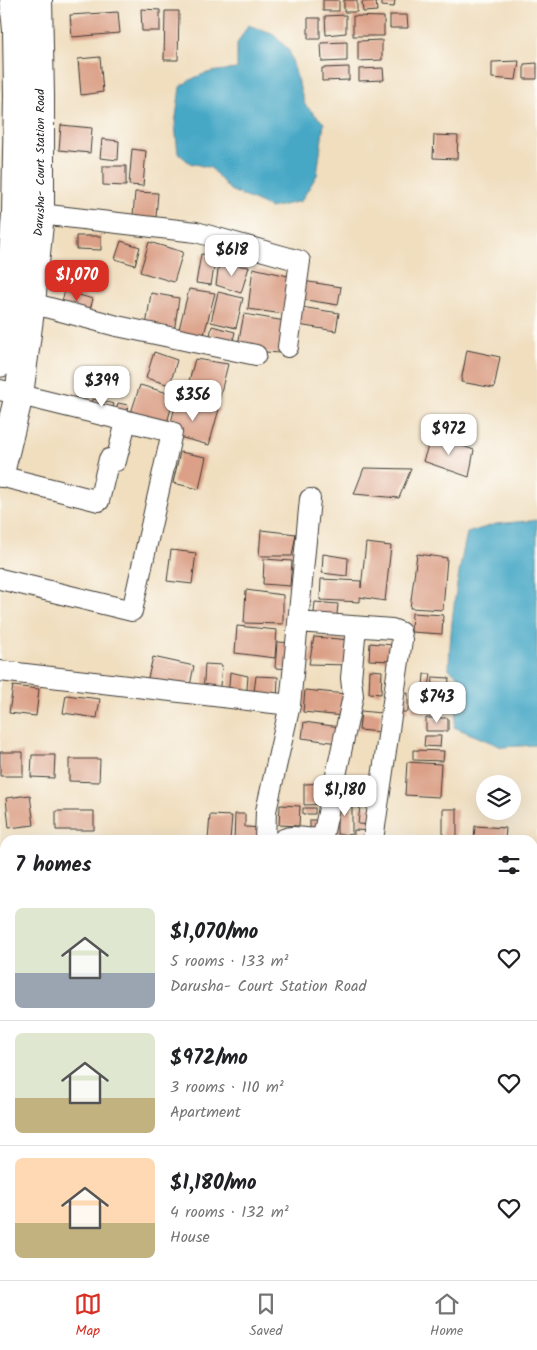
<!DOCTYPE html>
<meta charset="utf-8">
<style>
body{margin:0;font-family:Kalam,sans-serif;background:#f2f2f2;color:#202124;height:100vh;display:flex;flex-direction:column;font-size:19px;white-space:nowrap}
*{box-sizing:border-box;margin:0}
p{font-size:16px;color:#757577}
.icon{flex:none;width:28px;height:28px;fill:none;stroke:currentColor;stroke-width:2;stroke-linecap:round;stroke-linejoin:round}
.map{position:relative;flex:1;overflow:hidden}
.drawer{position:absolute;left:0px;top:835px;width:538px;height:445px;display:flex;flex-direction:column;background:#fff;border-radius:15px 15px 0 0;box-shadow:0 5px 20px #0002}
.drawer>*{flex:none}
.tools{position:absolute;left:476px;top:775px;display:grid;gap:10px}
.tools a{display:grid;place-items:center;width:45px;height:45px;border-radius:50%;background:#fff;box-shadow:0 5px 20px #0002;font-size:25px}
.price{position:absolute;translate:-50% -42px;padding:0 11px;border-radius:10px;background:#fff;color:#222;font-size:16px;line-height:32px;filter:drop-shadow(0 1px 2px #0008)}
.price::after{content:'';position:absolute;left:50%;top:30px;width:15px;height:11px;margin-left:-8px;background:inherit;clip-path:polygon(0 0,100% 0,50% 100%)}
.price.on{background:#d93025;color:#fff}
ul{padding:0;list-style:none}
li{display:flex;align-items:center;gap:15px;height:125px;padding:0 15px}
li+li{border-top:1px solid #e0e0e0}
li span{display:grid;place-items:center;flex:none;width:140px;height:100px;border-radius:8px;color:#555}
li>.icon{margin-inline-start:auto}
span .icon{width:60px;height:60px;fill:#fffc;stroke-width:1}
li b{font-size:21px}
h2{display:flex;justify-content:space-between;align-items:center;height:60px;padding:0 15px;font-size:21px}
.dock{display:flex;justify-content:space-around;align-items:center;height:70px;border-top:1px solid #e0e0e0;background:#fff;font-size:14px;color:#757577}
.dock a{display:grid;justify-items:center;gap:2px}
.dock .on{color:#d93025}
.map>svg:first-child{display:block}
</style>
<div class="map">
<svg width="537" height="1280" viewBox="0 0 537 1280">
<rect width="100%" height="100%" fill="#fdfcf7"/>
<filter id="ink" filterUnits="userSpaceOnUse"><feTurbulence type="fractalNoise" baseFrequency=".02" numOctaves="2"/><feDisplacementMap in="SourceGraphic" scale="10" xChannelSelector="R" yChannelSelector="G"/><feConvolveMatrix kernelMatrix="1 2 1 2 8 2 1 2 1" color-interpolation-filters="sRGB"/></filter>
<filter id="wash" filterUnits="userSpaceOnUse"><feTurbulence type="fractalNoise" baseFrequency=".0096" numOctaves="4" result="noise"/><feDisplacementMap in="SourceGraphic" scale="20" xChannelSelector="R" yChannelSelector="G"/><feGaussianBlur stdDeviation="1.12" result="paint"/><feColorMatrix in="noise" values="0 0 0 0 0 0 0 0 0 0 0 0 0 0 0 0 0 1.4 0 .05"/><feComposite in="paint" operator="in"/></filter>
<g filter="url(#wash)">
<rect width="100%" height="100%" fill="#f0debf"/>
<path fill="#46a8c6" stroke="#316271" d="M248,25L272,33L289,50L305,105L324,123L317,175L301,201L271,208L230,190L211,168L190,163L178,153L175,125L180,87C200,72 213,71 237,69V44Z
M537,520V745L502,747L454,727L462,679L449,669C450,623 457,578 467,533L496,524Z"/>
<g id="blocks">
<path fill="#dba087" d="M323,0H339V11H323Z
M344,0H357V12H344Z
M382,0H395L394,7L382,6Z
M376,1L377,11L363,12L362,2Z
M141,9L160,10V31H142Z
M165,11H179L178,60H164Z
M118,12L120,33L72,37L70,15Z
M346,15V33L326,35L325,16Z
M390,15H407L408,28H390Z
M353,16L384,17V36H353Z
M308,18H320V39H308Z
M382,40V60L358,61V41Z
M347,42V61L322,62L321,43Z
M100,57L103,92L81,95L78,59Z
M519,61L516,80L492,78V62Z
M537,63V79H524V64Z
M349,67V80L322,81V68Z
M383,68L384,80L359,81V69Z
M61,125L92,128L90,153L59,150Z
M434,135L458,136L457,159L433,158Z
M102,139L119,141L118,160L100,158Z
M132,149L146,151L143,186L129,185Z
M103,166H126V186L103,185Z
M135,192L158,193L155,229L132,228Z
M76,236H101V250L76,249Z
M121,241L140,247L135,265L115,259Z
M149,242L183,252L174,282L140,272Z
M201,254L216,256L211,285L196,283Z
M219,263L249,267L241,293L216,285Z
M73,264H85L84,279H72Z
M253,268L288,276L283,314L248,309Z
M303,281L341,287L338,305L300,299Z
M189,289L215,293L202,342L177,337Z
M65,291L93,299L89,313L61,304Z
M218,292L243,298L236,328L211,322Z
M151,293L179,298L173,339L145,333Z
M301,307L339,313L336,331L298,325Z
M244,314L285,321L280,353L237,350Z
M212,326L235,332L231,350L208,345Z
M467,350L500,357L494,388L461,382Z
M154,352L177,360L170,385L146,378Z
M195,359L228,364L218,404L186,392Z
M101,369L128,375L124,394L97,388Z
M140,385L175,395L164,433L128,422Z
M93,399L114,404L111,417L90,412Z
M177,399L219,409L209,445L168,434Z
M118,403L128,405L125,422L114,420Z
M432,435L474,450L469,477L423,461Z
M180,452L206,457L199,489L173,483Z
M364,468L411,469L399,498L354,494Z
M261,530L296,534L292,556H259Z
M366,543L391,546L385,601L360,597V602L320,600L321,579L361,581V588Z
M171,550L196,553L192,584L167,581Z
M323,554L348,558L347,576L322,573Z
M417,554L447,558L443,610L410,608Z
M264,559L292,561L290,586L263,584Z
M246,590L283,595V624L244,623Z
M315,602L338,604L336,625L313,623Z
M412,613L443,615L442,634L411,632Z
M237,626L277,630L275,658L235,653Z
M314,637L351,640L348,665L309,664Z
M277,642L295,643L292,669L275,668Z
M370,643L393,645L392,661L369,660Z
M153,657L194,666L188,695L146,686Z
M205,664L222,665L219,696L203,695Z
M370,670L382,671L381,694L369,693Z
M230,672L248,676L246,702L228,698Z
M424,674H431L429,687H423Z
M256,676L278,677L277,702L253,700Z
M433,677L449,678L447,708L431,707Z
M13,686L39,689L36,716L9,713Z
M413,688L428,689L427,712L412,711Z
M305,690L346,694L343,716L303,712Z
M408,693V712H401V694Z
M66,695L100,699L97,718L63,713Z
M361,711L381,713L379,732L359,730Z
M426,718H448V731H426Z
M304,722L340,727L338,743L302,738Z
M425,736H441L440,747L424,746Z
M413,750L444,751L443,761L413,760Z
M0,752H23V776H0Z
M32,755H55L54,778L31,777Z
M69,759H100L99,782L69,781Z
M407,762L441,764L439,797L405,795Z
M329,783V804L304,805V784Z
M30,795L34,825L9,828L6,798Z
M337,799H352V835L337,834Z
M280,805L300,806L299,826L279,825Z
M360,806L376,807L374,825L358,824Z
M303,808H315V814H303Z
M443,809H457V840H443Z
M56,811H94V830H56Z
M235,814H245V827L264,828V840H234Z
M210,815L232,816L230,840H208Z
M310,820H321V834H310Z
M475,826L506,828L505,840H474Z
M354,830L372,831V840H354Z
M532,943L537,944V968L532,967Z
M532,983H537V996L532,995Z
M532,1000H537V1027H532Z
M532,1068L537,1069V1093H532Z
M532,1107L537,1108L536,1144L532,1143Z
M295,1275H327V1280H295Z
M344,1275H381V1280H344Z
M414,1275H437V1280H414Z"/>
</g>
</g>
<g filter="url(#ink)">
<use href="#blocks" fill-opacity="0" stroke="#3c3934" stroke-width="1"/>
<g fill="none" stroke-linecap="round" stroke-linejoin="round">
<g stroke="#3c3934" stroke-width="22">
<path id="street" d="M40,214L196,232L300,261L288,347
M31,303L117,326L256,355
M0,390L172,432L132,611L0,579
M0,476L99,501L109,459L116,461L126,422
M298,622L392,629L400,632L402,640L373,840
M0,671L290,705L266,811L265,840
M290,705L310,499
M282,840C294,832 311,843 323,836L353,696L351,678L356,627
M0,872L5,871
M532,921L537,923
M532,1056L537,1057
M532,1264H537
M482,1280L483,1275"/>
</g>
<g stroke="#3c3934" stroke-width="30">
<g id="secondary">
<path d="M0,363L9,302L16,214L18,96L17,30L14,0"/>
<path id="s1" d="M0,473L19,395L31,303L40,214V95L38,0"/>
<path d="M0,927L5,968"/>
<path d="M0,1218L5,1182"/>
</g>
</g>
<use href="#street" stroke="#fff" stroke-width="20"/>
<use href="#secondary" stroke="#fff" stroke-width="28"/>
</g>
</g>
<g text-anchor="middle" stroke-width="4" stroke-linejoin="round" paint-order="stroke">
<g font-size="12" fill="#1c1c1c" stroke="#fdfcf7">
<text dy="4" stroke="none"><textPath href="#s1" startOffset="314">Darusha- Court Station Road</textPath></text>
</g>
</g>
</svg>
<div class="tools">
<a><svg class="icon" aria-label="layers" viewBox="0 0 24 24"><path d="M12 4l9 5-9 5-9-5zM3 14l9 5 9-5"/></svg></a>
</div>
<b class="price" style="left:232px;top:277px">$618</b>
<b class="price on" style="left:77px;top:302px">$1,070</b>
<b class="price" style="left:102px;top:408px">$399</b>
<b class="price" style="left:193px;top:422px">$356</b>
<b class="price" style="left:449px;top:456px">$972</b>
<b class="price" style="left:437px;top:724px">$743</b>
<b class="price" style="left:345px;top:817px">$1,180</b>
<section class="drawer">
<h2>7 homes<svg class="icon" aria-label="filters" viewBox="0 0 24 24"><path d="M4 7h16M4 17h16"/><circle cx="9" cy="7" r="2"/><circle cx="15" cy="17" r="2"/></svg></h2>
<ul>
<li><span style="background:linear-gradient(#dfe7d0 65%,#9aa5b1 0)"><svg class="icon" aria-label="home" viewBox="0 0 24 24"><path d="M3 11l9-7 9 7M6 9v11h12V9"/></svg></span><div><b>$1,070/mo</b><p>5 rooms · 133 m²</p><p>Darusha- Court Station Road</p></div><svg class="icon" aria-label="heart" viewBox="0 0 24 24"><path d="M12 20l-8-8c-3-5 5-10 8-4 3-6 11-1 8 4z"/></svg></li>
<li><span style="background:linear-gradient(#dfe7d0 65%,#c2b280 0)"><svg class="icon" aria-label="home" viewBox="0 0 24 24"><path d="M3 11l9-7 9 7M6 9v11h12V9"/></svg></span><div><b>$972/mo</b><p>3 rooms · 110 m²</p><p>Apartment</p></div><svg class="icon" aria-label="heart" viewBox="0 0 24 24"><path d="M12 20l-8-8c-3-5 5-10 8-4 3-6 11-1 8 4z"/></svg></li>
<li><span style="background:linear-gradient(#ffd9b3 65%,#c2b280 0)"><svg class="icon" aria-label="home" viewBox="0 0 24 24"><path d="M3 11l9-7 9 7M6 9v11h12V9"/></svg></span><div><b>$1,180/mo</b><p>4 rooms · 132 m²</p><p>House</p></div><svg class="icon" aria-label="heart" viewBox="0 0 24 24"><path d="M12 20l-8-8c-3-5 5-10 8-4 3-6 11-1 8 4z"/></svg></li>
</ul>
</section>
</div>
<nav class="dock">
<a class="on"><svg class="icon" aria-label="map" viewBox="0 0 24 24"><path d="M3 6l6-2 6 2 6-2v14l-6 2-6-2-6 2zM9 4v14M15 6v14"/></svg>Map</a>
<a><svg class="icon" aria-label="saved" viewBox="0 0 24 24"><path d="M7 4h10v16l-5-4-5 4z"/></svg>Saved</a>
<a><svg class="icon" aria-label="home" viewBox="0 0 24 24"><path d="M3 11l9-7 9 7M6 9v11h12V9"/></svg>Home</a>
</nav>
